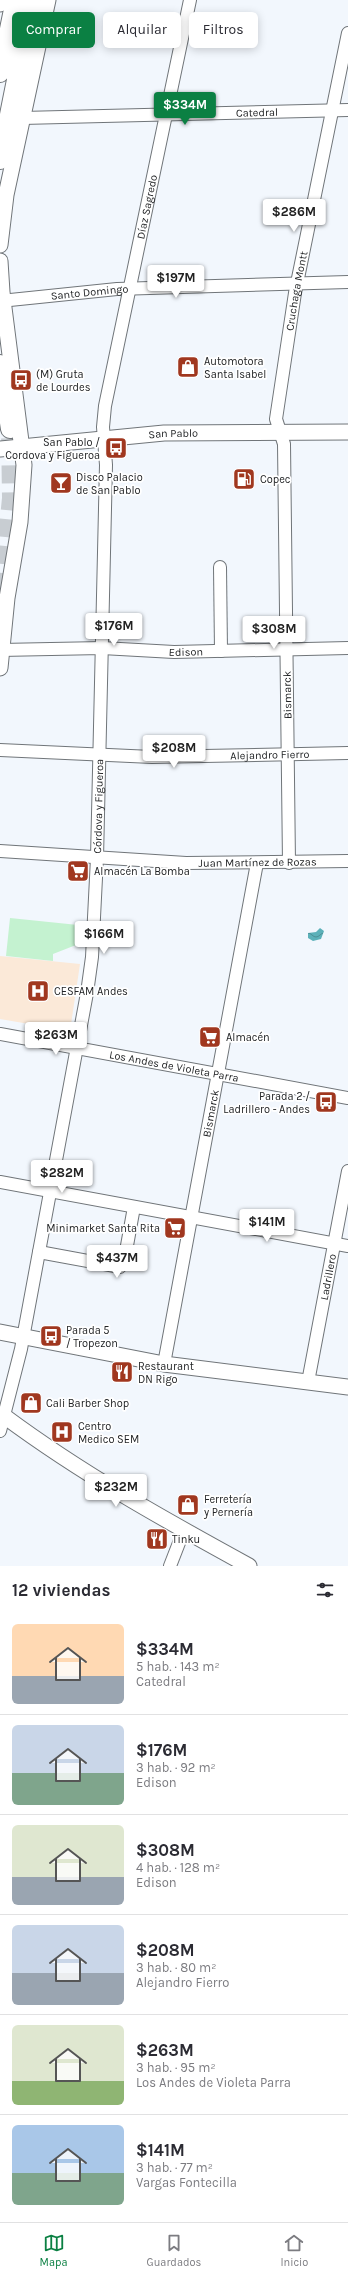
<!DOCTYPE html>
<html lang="es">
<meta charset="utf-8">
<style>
body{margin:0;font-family:Karla,sans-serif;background:#f2f2f3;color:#2b2b33;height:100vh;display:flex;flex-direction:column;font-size:15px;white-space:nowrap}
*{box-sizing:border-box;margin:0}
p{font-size:13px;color:#7c7c81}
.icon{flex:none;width:22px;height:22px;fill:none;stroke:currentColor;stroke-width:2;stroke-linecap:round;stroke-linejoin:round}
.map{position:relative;height:1566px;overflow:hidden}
.sheet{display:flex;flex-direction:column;background:#fff;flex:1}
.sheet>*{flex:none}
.hud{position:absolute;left:12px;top:12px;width:324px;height:36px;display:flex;gap:8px}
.price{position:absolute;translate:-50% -34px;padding:0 9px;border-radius:4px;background:#fff;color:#222;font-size:13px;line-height:26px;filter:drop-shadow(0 1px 2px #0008)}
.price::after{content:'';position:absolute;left:50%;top:24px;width:12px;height:9px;margin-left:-6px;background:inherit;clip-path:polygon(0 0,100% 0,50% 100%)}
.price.selected{background:#0b8043;color:#fff}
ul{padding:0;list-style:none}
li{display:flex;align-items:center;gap:12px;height:100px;padding:0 12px}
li+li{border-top:1px solid #e1e1e2}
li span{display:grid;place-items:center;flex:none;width:112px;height:80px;border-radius:6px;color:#555}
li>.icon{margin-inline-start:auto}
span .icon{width:48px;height:48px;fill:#fffc;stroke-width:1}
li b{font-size:17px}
h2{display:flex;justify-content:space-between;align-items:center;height:48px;padding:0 12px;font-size:17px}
.chip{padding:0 14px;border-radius:6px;background:#fff;box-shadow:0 2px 10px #0003;font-size:14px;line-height:36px}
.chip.selected{background:#0b8043;color:#fff}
.tab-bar{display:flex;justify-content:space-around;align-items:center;height:56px;border-top:1px solid #e1e1e2;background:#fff;font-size:11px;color:#7c7c81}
.tab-bar a{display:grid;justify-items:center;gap:2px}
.tab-bar .selected{color:#0b8043}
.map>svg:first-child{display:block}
</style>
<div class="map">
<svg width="348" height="1566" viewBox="0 0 348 1566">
<defs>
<pattern id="water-waves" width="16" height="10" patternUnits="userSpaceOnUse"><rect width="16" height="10" fill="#5cb1b9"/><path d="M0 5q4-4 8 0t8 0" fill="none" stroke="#4c9096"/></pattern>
</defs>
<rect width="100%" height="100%" fill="#f2f7fd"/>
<path fill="#fbe9d8" d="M0,956L80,964L70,1031L0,1019Z"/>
<path fill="#c4f2d0" d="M10,918L78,925L76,945L53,954V961L6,956Z"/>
<path fill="url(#water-waves)" d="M320,928L324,931L321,939L313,941L308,938V933L316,932Z"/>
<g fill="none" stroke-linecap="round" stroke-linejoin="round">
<path stroke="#c8cdd2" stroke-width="18" stroke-dasharray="18 9" stroke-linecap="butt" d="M2,591L11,498L10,429"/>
<g stroke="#707579" stroke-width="14">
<g id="minor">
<path id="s1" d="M22,118L348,110"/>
<path id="s2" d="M0,301L117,289L348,282"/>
<path d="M220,567L221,651"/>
<path id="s3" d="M0,650L102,648L174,652L348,648"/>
<path id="s4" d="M0,750L152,757L348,753"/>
<path id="s5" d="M0,851L186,863L348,861"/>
<path id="s6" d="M289,863L284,444L276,419L295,293L348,33"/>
<path id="s7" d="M0,1034L348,1098"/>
<path d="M0,1182L348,1246"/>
<path d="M39,1252L120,1267L124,1262L134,1207"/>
<path id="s8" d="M164,1364L257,863"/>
<path id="s9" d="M308,1382L348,1171"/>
<path id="s10" d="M0,1431L21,1349L87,993L92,957L97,858L106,465L103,427L105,406L190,0"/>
<path d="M170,1566L184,1530"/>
</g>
</g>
<g stroke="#707579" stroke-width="17">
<g id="major">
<path d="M0,4L1,0"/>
<path d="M0,245L6,195L48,0"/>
<path d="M0,261L2,292L24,465L20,522L7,598L0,668"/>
<path id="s11" d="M0,449L164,433L348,432"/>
<path d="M0,1332L164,1364L348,1387"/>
<path d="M4,1416C82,1474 165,1520 249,1566"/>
</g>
</g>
<g stroke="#707579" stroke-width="20">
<path id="highway" d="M0,73L15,0
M0,160L32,0
M0,364L10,429"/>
</g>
<use href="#minor" stroke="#fff" stroke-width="12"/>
<use href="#major" stroke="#fff" stroke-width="15"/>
<use href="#highway" stroke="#fff" stroke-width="18"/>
</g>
<defs>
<g id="shop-square" transform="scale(1.15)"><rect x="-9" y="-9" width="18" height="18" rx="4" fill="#a0371f" stroke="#fff"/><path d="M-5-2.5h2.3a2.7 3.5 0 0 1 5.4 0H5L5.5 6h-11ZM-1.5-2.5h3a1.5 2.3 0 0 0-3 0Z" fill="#fff"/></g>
<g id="bus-square" transform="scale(1.15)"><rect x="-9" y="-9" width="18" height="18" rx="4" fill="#a0371f" stroke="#fff"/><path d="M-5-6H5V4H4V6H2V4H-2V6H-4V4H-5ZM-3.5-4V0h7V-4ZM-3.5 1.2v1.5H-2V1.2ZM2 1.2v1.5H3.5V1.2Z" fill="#fff"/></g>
<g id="fuel-square" transform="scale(1.15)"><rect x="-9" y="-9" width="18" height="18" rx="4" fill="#a0371f" stroke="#fff"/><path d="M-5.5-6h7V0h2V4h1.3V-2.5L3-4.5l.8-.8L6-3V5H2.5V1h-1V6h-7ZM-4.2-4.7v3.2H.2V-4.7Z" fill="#fff"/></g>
<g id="bar-square" transform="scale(1.15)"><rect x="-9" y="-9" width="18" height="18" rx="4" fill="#a0371f" stroke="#fff"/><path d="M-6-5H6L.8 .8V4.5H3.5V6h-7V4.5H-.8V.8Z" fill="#fff"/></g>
<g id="supermarket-square" transform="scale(1.15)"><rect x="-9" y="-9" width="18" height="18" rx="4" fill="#a0371f" stroke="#fff"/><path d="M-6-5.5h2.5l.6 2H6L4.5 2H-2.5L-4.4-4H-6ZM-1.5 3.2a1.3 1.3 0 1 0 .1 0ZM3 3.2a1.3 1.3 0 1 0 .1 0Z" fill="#fff"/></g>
<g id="hospital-square" transform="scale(1.15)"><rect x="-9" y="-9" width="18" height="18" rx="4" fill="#a0371f" stroke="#fff"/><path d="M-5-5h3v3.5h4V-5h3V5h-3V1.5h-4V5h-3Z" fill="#fff"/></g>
<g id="restaurant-square" transform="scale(1.15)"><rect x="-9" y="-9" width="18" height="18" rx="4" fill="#a0371f" stroke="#fff"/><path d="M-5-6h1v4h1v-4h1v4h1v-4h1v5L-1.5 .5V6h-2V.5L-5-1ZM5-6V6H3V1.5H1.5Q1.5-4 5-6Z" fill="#fff"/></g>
</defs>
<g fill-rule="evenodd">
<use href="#shop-square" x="188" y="367"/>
<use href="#bus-square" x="21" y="380"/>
<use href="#bus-square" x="116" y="448"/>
<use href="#fuel-square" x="244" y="479"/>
<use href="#bar-square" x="61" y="483"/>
<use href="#supermarket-square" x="78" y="871"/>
<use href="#hospital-square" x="38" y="991"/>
<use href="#supermarket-square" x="210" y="1037"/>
<use href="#bus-square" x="326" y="1102"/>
<use href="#supermarket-square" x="175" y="1228"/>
<use href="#bus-square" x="51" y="1336"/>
<use href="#restaurant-square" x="122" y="1372"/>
<use href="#shop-square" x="31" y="1403"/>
<use href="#hospital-square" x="62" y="1432"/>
<use href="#shop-square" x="188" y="1505"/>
<use href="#restaurant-square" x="157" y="1539"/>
</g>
<g text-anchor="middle" stroke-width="3.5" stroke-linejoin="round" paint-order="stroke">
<g font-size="11" fill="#212325" stroke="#fff">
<text dy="4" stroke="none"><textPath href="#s1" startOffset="235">Catedral</textPath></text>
<text dy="4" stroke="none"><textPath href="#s10" startOffset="1238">Díaz Sagredo</textPath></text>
<text dy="4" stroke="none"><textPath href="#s6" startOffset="575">Cruchaga Montt</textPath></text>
<text dy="4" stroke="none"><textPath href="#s2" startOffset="90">Santo Domingo</textPath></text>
<text dy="4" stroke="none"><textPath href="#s11" startOffset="174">San Pablo</textPath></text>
<text dy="4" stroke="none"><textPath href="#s3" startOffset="186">Edison</textPath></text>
<text transform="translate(287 695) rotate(-91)" y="4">Bismarck</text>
<text dy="4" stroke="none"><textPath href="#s4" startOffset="270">Alejandro Fierro</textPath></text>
<text dy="4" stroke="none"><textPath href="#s10" startOffset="634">Córdova y Figueroa</textPath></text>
<text dy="4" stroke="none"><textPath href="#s5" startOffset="258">Juan Martínez de Rozas</textPath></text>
<text dy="4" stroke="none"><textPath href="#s7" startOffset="177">Los Andes de Violeta Parra</textPath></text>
<text dy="4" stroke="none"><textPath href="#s8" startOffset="255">Bismarck</textPath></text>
<text dy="4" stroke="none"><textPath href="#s9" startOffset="107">Ladrillero</textPath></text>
</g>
<g font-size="11" fill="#212325" stroke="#fff" text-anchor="start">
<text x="204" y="365">Automotora<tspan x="204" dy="13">Santa Isabel</tspan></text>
<text x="36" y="378">(M) Gruta<tspan x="36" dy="13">de Lourdes</tspan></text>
<text x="100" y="446" text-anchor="end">San Pablo /<tspan x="100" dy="13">Cordova y Figueroa</tspan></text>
<text x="76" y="481">Disco Palacio<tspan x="76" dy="13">de San Pablo</tspan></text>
<text x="260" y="483">Copec</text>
<text x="94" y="875">Almacén La Bomba</text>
<text x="54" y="995">CESFAM Andes</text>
<text x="226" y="1041">Almacén</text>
<text x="310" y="1100" text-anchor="end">Parada 2 /<tspan x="310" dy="13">Ladrillero - Andes</tspan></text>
<text x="160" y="1232" text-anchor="end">Minimarket Santa Rita</text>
<text x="66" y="1334">Parada 5<tspan x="66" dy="13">/ Tropezon</tspan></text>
<text x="138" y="1370">Restaurant<tspan x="138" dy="13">DN Rigo</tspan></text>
<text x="46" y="1407">Cali Barber Shop</text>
<text x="78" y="1430">Centro<tspan x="78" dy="13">Medico SEM</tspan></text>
<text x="204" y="1503">Ferretería<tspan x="204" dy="13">y Pernería</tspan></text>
<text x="172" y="1543">Tinku</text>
</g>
</g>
</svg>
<b class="price selected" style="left:185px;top:126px">$334M</b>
<b class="price" style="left:294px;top:233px">$286M</b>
<b class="price" style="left:176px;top:299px">$197M</b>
<b class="price" style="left:114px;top:647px">$176M</b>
<b class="price" style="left:274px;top:650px">$308M</b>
<b class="price" style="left:174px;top:769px">$208M</b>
<b class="price" style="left:104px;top:955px">$166M</b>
<b class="price" style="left:56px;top:1056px">$263M</b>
<b class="price" style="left:62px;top:1194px">$282M</b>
<b class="price" style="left:267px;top:1243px">$141M</b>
<b class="price" style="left:117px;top:1279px">$437M</b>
<b class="price" style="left:116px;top:1508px">$232M</b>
<div class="hud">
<a class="chip selected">Comprar</a>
<a class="chip">Alquilar</a>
<a class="chip">Filtros</a>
</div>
</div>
<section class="sheet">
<h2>12 viviendas<svg class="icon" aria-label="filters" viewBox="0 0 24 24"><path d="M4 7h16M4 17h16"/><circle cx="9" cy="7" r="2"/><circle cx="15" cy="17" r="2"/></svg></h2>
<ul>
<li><span style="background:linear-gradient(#ffd9b3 65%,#9aa5b1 0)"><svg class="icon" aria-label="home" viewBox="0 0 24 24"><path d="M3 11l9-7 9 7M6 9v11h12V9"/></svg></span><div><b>$334M</b><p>5 hab. · 143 m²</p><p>Catedral</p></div></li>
<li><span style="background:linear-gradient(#c9d6e8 60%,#7fa58c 0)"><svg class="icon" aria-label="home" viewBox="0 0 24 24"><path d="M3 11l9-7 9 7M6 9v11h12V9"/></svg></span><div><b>$176M</b><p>3 hab. · 92 m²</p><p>Edison</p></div></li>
<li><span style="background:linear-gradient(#dfe7d0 65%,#9aa5b1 0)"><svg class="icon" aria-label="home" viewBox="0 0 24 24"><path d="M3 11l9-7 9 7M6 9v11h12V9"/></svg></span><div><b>$308M</b><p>4 hab. · 128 m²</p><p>Edison</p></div></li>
<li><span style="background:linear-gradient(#c9d6e8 60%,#9aa5b1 0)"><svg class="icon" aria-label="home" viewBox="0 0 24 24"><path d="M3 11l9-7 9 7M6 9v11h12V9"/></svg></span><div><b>$208M</b><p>3 hab. · 80 m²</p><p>Alejandro Fierro</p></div></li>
<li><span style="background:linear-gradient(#dfe7d0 70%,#8fb573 0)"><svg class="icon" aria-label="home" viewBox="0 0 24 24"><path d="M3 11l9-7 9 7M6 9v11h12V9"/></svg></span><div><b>$263M</b><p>3 hab. · 95 m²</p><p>Los Andes de Violeta Parra</p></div></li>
<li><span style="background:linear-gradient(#a9c7e8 60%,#7fa58c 0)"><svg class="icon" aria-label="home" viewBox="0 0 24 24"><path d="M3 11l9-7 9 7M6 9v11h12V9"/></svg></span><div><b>$141M</b><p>3 hab. · 77 m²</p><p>Vargas Fontecilla</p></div></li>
</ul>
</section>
<nav class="tab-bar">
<a class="selected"><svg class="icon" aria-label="map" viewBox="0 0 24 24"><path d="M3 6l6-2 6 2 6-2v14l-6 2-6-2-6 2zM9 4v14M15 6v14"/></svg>Mapa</a>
<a><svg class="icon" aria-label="saved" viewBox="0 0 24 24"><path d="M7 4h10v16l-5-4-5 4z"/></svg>Guardados</a>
<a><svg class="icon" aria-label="home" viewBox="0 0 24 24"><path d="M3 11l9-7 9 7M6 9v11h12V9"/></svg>Inicio</a>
</nav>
